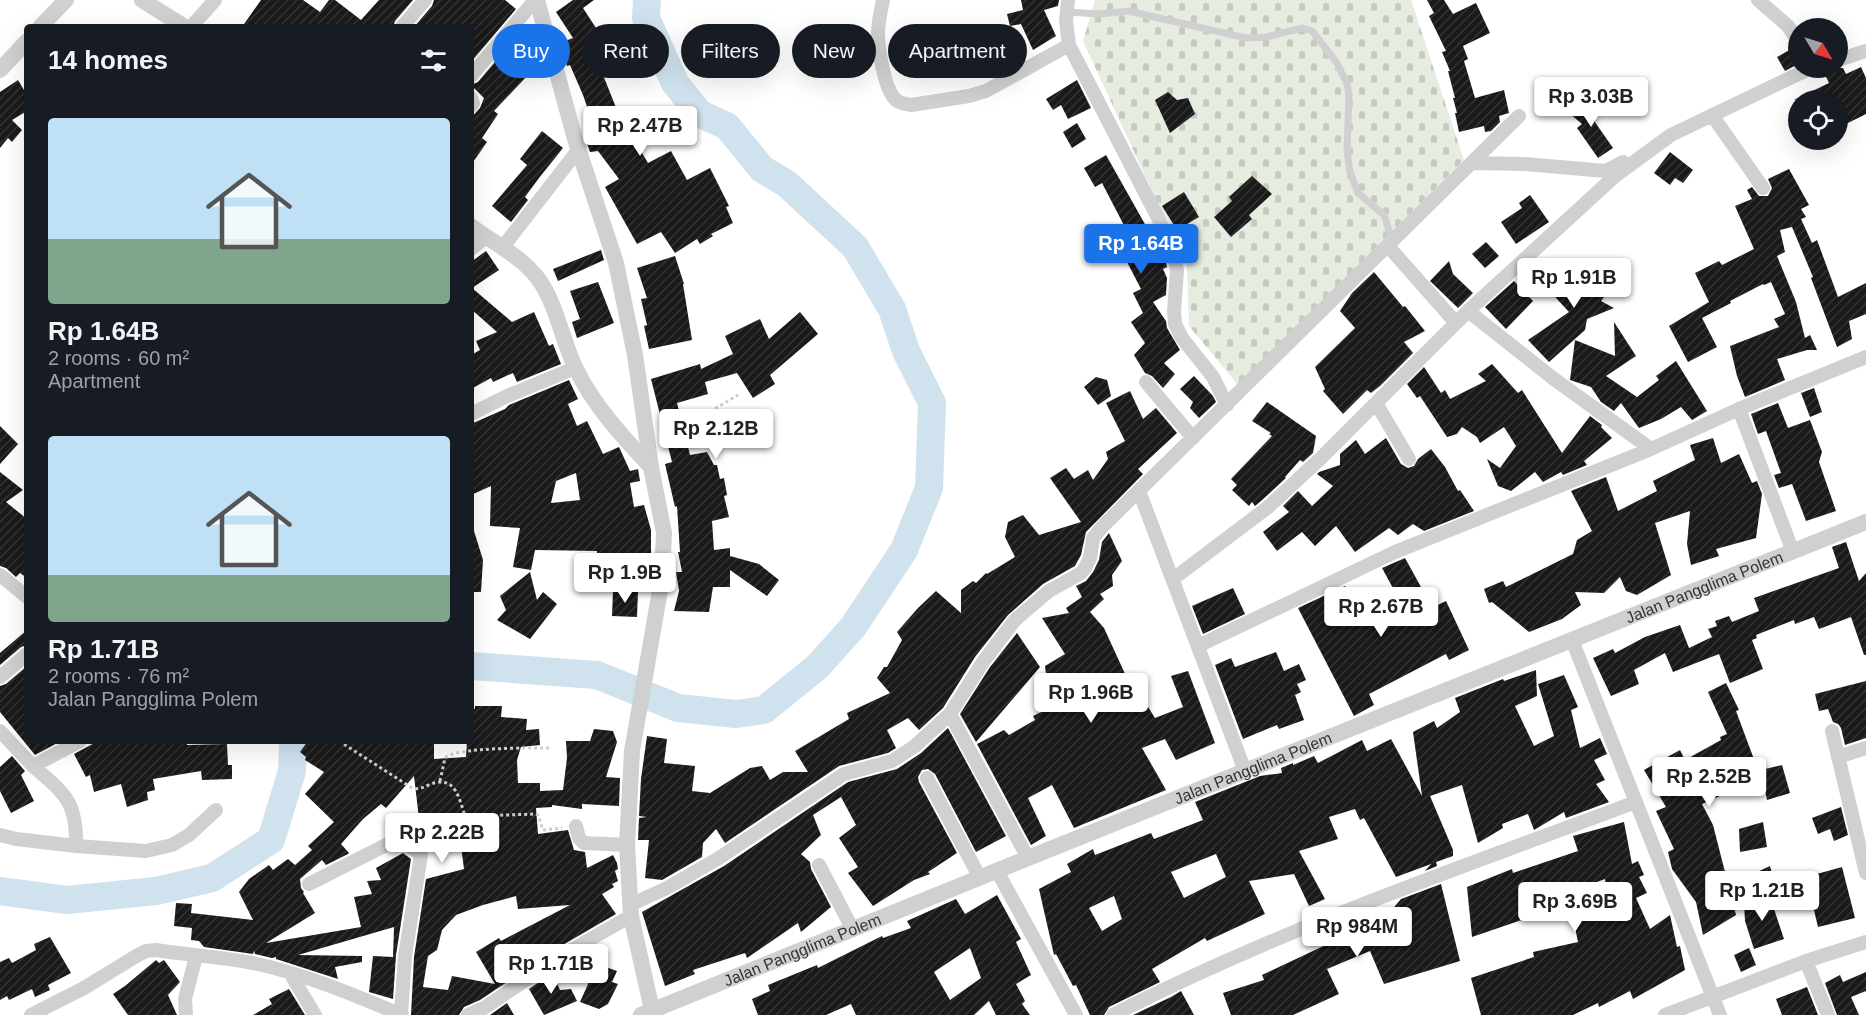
<!DOCTYPE html>
<meta charset="utf-8">
<style>
body{margin:0;font-family:Arial,sans-serif;background:#242831;color:#f1f3f6;height:100vh;display:flex;flex-direction:column;font-size:22px;white-space:nowrap}
*{box-sizing:border-box;margin:0}
p{font-size:20px;color:#9ea1a6}
.icon{flex:none;width:33px;height:33px;fill:none;stroke:currentColor;stroke-width:2;stroke-linecap:round;stroke-linejoin:round}
.map{position:relative;flex:1;overflow:hidden}
.details{position:absolute;left:24px;top:24px;width:450px;height:720px;display:flex;flex-direction:column;background:#171b24;border-radius:6px;box-shadow:0 6px 24px #0002}
.details>*{flex:none}
.hud{position:absolute;left:492px;top:24px;width:570px;height:54px;display:flex;gap:12px}
.needle{width:39px;rotate:128deg}
.fabs{position:absolute;left:1788px;top:18px;display:grid;gap:12px}
.fabs a{display:grid;place-items:center;width:60px;height:60px;border-radius:50%;background:#171b24;box-shadow:0 6px 24px #0002;font-size:30px}
.price{position:absolute;translate:-50% -51px;padding:0 14px;border-radius:6px;background:#fff;color:#222;font-size:20px;line-height:39px;filter:drop-shadow(0 2px 3px #0008)}
.price::after{content:'';position:absolute;left:50%;top:36px;width:18px;height:14px;margin-left:-9px;background:inherit;clip-path:polygon(0 0,100% 0,50% 100%)}
.price.active{background:#1a73e8;color:#fff}
ul{padding:0;list-style:none}
li{display:grid;align-content:center;gap:12px;height:318px;padding:0 24px}
li span{display:grid;place-items:center;height:186px;border-radius:6px;color:#555}
li>.icon{margin-inline-start:auto}
span .icon{width:108px;height:108px;fill:#fffc;stroke-width:1}
li b{font-size:26px}
h2{display:flex;justify-content:space-between;align-items:center;height:72px;padding:0 24px;font-size:26px}
.chip{padding:0 21px;border-radius:27px;background:#171b24;box-shadow:0 6px 24px #0002;font-size:21px;line-height:54px}
.chip.active{background:#1a73e8;color:#fff}
.map>svg:first-child{display:block}
</style>
<div class="map">
<svg width="1866" height="1015" viewBox="0 0 1866 1015">
<defs>
<pattern id="cemetery-stones" width="16" height="16" patternUnits="userSpaceOnUse" patternTransform="scale(1.5)"><rect width="16" height="16" fill="#e6ecdf"/><path d="M2 7V4a2 2 0 0 1 4 0v3zM10 15v-3a2 2 0 0 1 4 0v3z" fill="#c6cbc0"/></pattern>
<pattern id="building-hatch" width="6" height="6" patternUnits="userSpaceOnUse" patternTransform="scale(1.5)"><rect width="6" height="6" fill="#1a1a1a"/><path d="M-1 1l2-2M0 6l6-6M5 7l2-2" fill="none" stroke="#333"/></pattern>
</defs>
<rect width="100%" height="100%" fill="#fff"/>
<path fill="url(#cemetery-stones)" d="M1095,0H1411L1464,160L1239,386L1189,326L1187,267L1083,41Z"/>
<g fill="none" stroke-linecap="round" stroke-linejoin="round">
<path stroke="#cfe2ee" stroke-width="28" d="M471,666L597,675L678,708L736,714L764,710L817,667L853,627L904,550L929,488L932,403L906,351L892,309L855,247L787,184L762,169L727,126L700,114L675,83L646,18L647,0
M0,891L67,900L156,891L212,878L271,840L292,771L293,741"/>
</g>
<path fill="url(#building-hatch)" fill-rule="evenodd" d="M261,0H303L320,12L329,0H335L361,20L379,0H413L395,21L393,27H242Z
M434,0H505L516,9L471,62V27H414L432,6Z
M573,0H594L583,8L596,28L605,52L595,55L619,115L607,119L618,144L632,136L648,163L671,151L687,180L710,168L729,206L726,207L733,223L711,234L713,236L700,244L697,239L675,253L661,232L637,244L605,187L619,179L598,151L590,152L584,134L595,130L583,95L570,65L567,66L560,43L573,38L556,12Z
M1021,0H1059L1058,6L1044,10L1056,36L1033,50L1021,24L1010,26L1007,14L1023,10Z
M1427,0H1444L1453,14L1476,3L1490,33L1463,46L1468,59L1464,61L1475,98L1504,90L1509,113L1499,116L1500,122L1491,131L1485,132L1484,126L1459,132L1455,113H1457L1453,98H1455L1448,71H1450L1442,52L1446,51L1429,16L1434,13Z
M1793,48L1798,50V64L1785,71L1777,57Z
M505,50L530,73L494,111L498,114L482,138L487,142L471,165V118L480,108L484,98L471,85L478,82Z
M1861,67L1866,78V114L1838,128V100H1794L1829,83L1822,68H1843L1846,74Z
M18,80L27,95V111L12,120L22,130L12,142L8,138L0,148V92Z
M1077,80L1091,108L1068,119L1061,105L1053,110L1046,99Z
M1168,92L1177,100L1188,98L1195,114L1170,133L1155,100Z
M1586,97L1597,108L1590,115L1613,148L1598,158L1577,128L1582,124L1569,113Z
M1077,123L1086,139L1072,148L1063,132Z
M542,131L563,148L539,178L525,197L528,200L511,222L492,206L527,165L520,159Z
M1670,152L1693,170L1683,183L1675,178L1670,185L1654,173Z
M1106,155L1146,226L1142,228L1152,251L1161,246L1165,257L1167,267L1163,269L1167,278L1166,295L1153,302L1166,321L1167,328L1180,350L1164,363L1175,374L1163,388L1152,376L1145,373L1134,355L1145,343L1131,322L1143,313L1133,293L1141,289L1126,260L1122,262L1113,242L1129,235L1102,183L1095,187L1084,168Z
M1789,169L1809,205L1801,209L1806,217L1801,219L1812,243L1817,240L1838,297L1866,283V314L1849,321L1852,339L1837,347L1811,278L1813,277L1792,227L1780,230L1785,252L1777,256L1796,302L1805,338L1810,335L1817,350H1807L1777,359L1785,380L1745,397L1737,376L1730,346L1779,327L1774,319L1785,314L1771,282L1764,285L1763,284L1730,301L1731,303L1702,318L1717,347L1688,362L1669,326L1709,302L1695,273L1719,261L1722,265L1754,249L1735,206L1752,199L1747,190L1752,187L1759,196H1768L1772,188L1768,179Z
M1252,176L1272,194L1249,215L1252,219L1231,237L1214,217L1232,201L1229,197Z
M1184,192L1199,217L1177,230L1162,206Z
M1530,195L1549,222L1516,244L1501,222L1522,208L1519,203Z
M1486,242L1499,256L1485,268L1472,254Z
M601,250L604,260L558,281L553,269Z
M486,251L499,270L472,288L512,322L534,312L549,346L553,344L561,364L517,382L513,373L493,382L491,378L471,389V355L480,350L476,341L497,332L471,309V262Z
M675,256L684,284H683L692,340L649,349L644,326L647,325L641,299L647,298L637,268Z
M1449,261L1453,274L1473,293L1458,308L1430,281Z
M1564,266L1588,288L1604,267L1608,271L1612,267L1622,274L1601,301L1614,308L1587,319L1585,330L1549,362L1528,340L1569,312L1545,286Z
M1374,272L1403,307L1405,306L1425,331L1404,342L1413,353L1380,386L1371,393L1367,390L1343,414L1323,391L1325,389L1315,367L1355,328L1340,311L1352,293Z
M1514,281L1533,301L1506,329L1485,307Z
M598,282L614,323L577,338L572,322L580,319L570,291Z
M800,312L818,334L770,375L775,384L753,398L737,373L705,382L708,394L677,403L690,455L707,452L714,465H717L720,479L724,478L727,495L724,496L729,517L712,521L714,550L730,548V556L759,564L779,580L767,596L730,570V587H713L709,612L674,611L679,591L676,572H682L678,552H680L677,506L675,507L665,464L672,462L651,379L700,364L701,369L733,354L725,336L760,319L769,339Z
M1614,322L1636,356L1606,376L1637,397L1659,380L1656,376L1676,361L1707,411L1692,420L1681,407L1661,419L1639,428L1621,403L1614,411L1601,402L1591,387L1570,380L1575,340L1615,356Z
M1492,364L1518,393L1522,390L1562,453L1590,416L1602,425L1601,427L1612,438L1584,461L1587,465L1563,475L1561,472L1543,482L1535,472L1511,491L1498,486L1487,459L1500,468L1516,446L1504,427L1480,443L1477,437L1462,427L1457,434L1447,437L1420,396L1417,398L1407,384L1424,367L1441,393L1445,390L1450,399L1486,381L1478,374Z
M1194,376L1213,396L1216,402L1199,418L1190,408L1193,402L1180,389Z
M1096,377L1107,380L1111,396L1098,405L1084,387Z
M569,380L578,399L568,404L577,426L587,421L603,454L619,447L630,471L638,469L640,481L630,483L634,507L644,505L651,530V564H647V589H634L635,564H597V551L535,550L531,570L513,567L520,528L490,526L491,486L471,495V424L505,409L509,405ZM576,473L580,500L551,503L556,481Z
M1814,388L1822,412L1810,417L1801,393Z
M1130,391L1143,419L1156,408L1177,433L1138,469L1143,474L1086,532L1081,555L1075,566L1043,584L1008,615L975,657L943,708L919,730L908,718L887,730L896,748L888,753L839,766L725,843L716,829L703,843L702,857L662,880L645,878L649,840H638L639,818L647,817L639,816L641,779L647,736L667,739L664,763L695,766L692,791L710,793L750,768L762,766L770,780L783,772H808L795,751L849,719L847,713L890,693L877,678L884,667H887L902,640L897,632L918,608L936,591L961,613V590L973,581L976,583L986,573L987,574L1015,557L1005,537L1008,522L1023,515L1039,535L1081,522L1050,478L1066,468L1074,479L1088,470L1093,480L1108,459L1106,452L1125,441L1106,403Z
M1267,402L1316,436L1313,453L1303,462L1300,460L1285,477L1286,478L1261,501L1255,506L1252,502L1249,506L1232,490L1237,485L1231,479L1272,436L1269,434L1271,433L1252,421Z
M1778,403L1788,428L1810,420L1822,452L1819,462L1836,511L1806,521L1792,484L1779,488L1774,475L1781,473L1766,431L1758,434L1751,414Z
M0,426L18,444L0,464Z
M1386,438L1401,464L1408,468L1414,466L1418,459L1431,449L1445,467L1458,491L1460,490L1474,511L1424,531L1413,524L1398,535L1389,528L1355,552L1336,526L1315,546L1302,532L1277,551L1263,532L1289,512L1283,506L1298,491L1312,506L1333,486L1317,474L1319,472L1340,465V454L1356,440L1365,454Z
M1713,438L1721,463L1739,454L1752,483L1757,481L1762,494L1756,538L1716,549L1719,556L1691,565L1687,544L1690,511L1655,523L1671,575L1637,595L1626,591L1620,577L1604,593L1575,592L1581,605L1562,619L1529,632L1492,602L1489,603L1484,589L1503,581L1506,587L1573,554L1577,540L1592,531L1571,491L1606,477L1618,511L1657,491L1653,481L1695,460L1690,445Z
M0,472L23,490L6,502L27,519V578L20,573L16,577L6,568L0,566Z
M474,531L483,560L481,592H471V532Z
M1109,533L1122,561L1112,575L1113,586L1100,594L1104,599L1090,612L1104,628L1126,676L1128,675L1155,718L1183,707L1171,676L1188,671L1215,743L1176,760L1165,739L1142,748L1166,790L1074,828L1052,785L1028,798L1046,836L1031,845L977,744L1004,730L1009,735L1035,720L1033,716L1050,708L1045,666L1065,654L1042,618L1069,613L1066,608L1082,597L1076,586L1086,581L1093,572L1099,560L1102,542Z
M1846,542L1859,581L1866,573V655H1864L1851,617L1819,629L1814,617L1795,624L1794,620L1756,635L1757,638L1752,640L1763,669L1730,683L1719,654L1673,672L1665,653L1634,670L1639,684L1611,696L1593,658L1613,649L1615,653L1645,637L1680,625L1689,648L1712,637L1708,629L1717,626L1715,621L1729,616L1732,622L1759,611L1754,598L1839,568L1832,547Z
M1405,558L1421,587L1418,589L1427,610L1446,601L1469,650L1449,660L1446,654L1369,694L1374,705L1354,716L1298,608L1345,586L1360,616L1372,610L1380,625L1406,612L1382,568Z
M530,572L537,600L543,592L557,604L530,639L497,620L506,610L500,596Z
M1233,588L1245,614L1203,634L1192,606Z
M613,591H638L637,617L612,616Z
M27,630V645L21,647L0,665V653Z
M1017,633L1040,667L976,742L960,714L990,667Z
M1276,652L1284,671L1299,664L1306,680L1297,684L1301,692L1295,695L1304,720L1279,729L1277,725L1243,739L1215,665L1231,658L1235,667Z
M27,666V743L29,741H61L35,755L0,712V686L6,684Z
M1536,670L1537,696L1515,706L1534,746L1554,736L1538,684L1564,675L1578,707L1571,710L1580,748L1600,738L1607,754L1594,760L1605,780L1596,784L1609,802L1566,818L1564,812L1534,830L1528,814L1502,824L1503,828L1478,843L1462,785L1430,796L1453,850V856L1436,862L1437,866L1425,871L1431,864L1396,877L1364,818L1360,820L1355,809L1329,817L1338,839L1299,851L1325,899L1309,906L1294,874L1249,881L1265,914L1207,941L1205,938L1152,969L1160,982L1109,1007L1104,1015H1090L1076,985L1073,986L1056,954L1054,955L1039,889L1071,872L1067,864L1093,849L1095,855L1151,833L1154,839L1203,820L1195,802L1260,776L1282,773L1281,768L1293,763V765L1314,756L1318,763L1362,740L1367,751L1391,739L1422,796L1413,732L1434,721L1437,728L1460,712L1455,698L1503,679L1504,681ZM1216,854L1226,877L1184,898L1171,872ZM1114,896L1122,919L1102,931L1089,908Z
M1866,681V738L1845,745L1841,728L1838,724L1833,722L1828,709L1819,711L1815,694Z
M1726,683L1739,710L1736,711L1755,762L1762,760L1765,769L1782,765L1790,793L1767,800L1765,790L1752,794L1749,783L1702,804L1713,825L1736,915L1703,935L1696,902L1672,869L1668,852L1674,849L1656,811L1666,807L1644,770L1680,750L1685,760L1721,740L1720,737L1727,734L1708,692Z
M475,706H502L501,717L527,719L526,730L539,729L540,745L521,747L517,760L518,783H540V791L563,790L567,758L566,741H590L594,729L613,731L617,742L606,777L620,778L619,806L582,804V809L552,805V807L536,808L538,834L568,830L574,850L585,852L587,868L613,855L617,863L618,869L615,871L618,881L612,884L614,887L602,894L616,914L561,946L480,1000L464,1007L459,1015H411L414,957L426,879L464,869L458,822L420,827L414,776L386,808L381,804L363,819L341,844L349,853L348,854L326,865L322,860L300,879L301,888L304,892L303,893L315,913L266,943L361,927L354,897L372,894L367,881L381,880L376,868L403,853L411,859L396,955L393,999L369,992L373,956L393,957L394,927L298,955L362,956V962L335,967L338,979L276,959V957L272,958L255,954L254,951L253,954L204,947L199,941L191,940L192,928L174,926L176,903L192,904L191,913L253,920L239,892L249,879L269,865L273,870L288,859L295,865L312,850L308,846L334,822L305,794L324,772L305,760L306,757L300,752L308,741H434V759L466,757L467,741H471V709H475ZM516,896L518,909L570,905L501,941L499,938L476,952L495,984L452,976L448,990L423,987L428,956L437,950L442,930L456,915L483,905Z
M948,728L1006,836L976,852L935,774L928,769L922,770L918,777L919,782L957,853L928,872L930,874L914,880L873,906L848,873L858,867L839,838L856,825L841,797L813,815L821,835L801,854L810,862L811,869L831,907L801,932L798,923L747,958L745,953L693,970L695,974L665,986L642,912L724,866L848,782L897,769L921,753Z
M98,741H186L187,745L227,744L228,765H232V779L202,780L201,771L153,779L155,790L147,792L148,800L127,807L121,784L94,792L90,775L86,777L74,754Z
M12,756L25,771L21,775L34,801L11,813L0,791V767Z
M1841,807L1848,835L1834,841L1830,829L1818,834L1812,818Z
M1624,822L1632,864L1638,861L1644,875L1639,877L1647,893L1636,898L1650,929L1670,915L1677,947L1680,946L1685,970L1633,999L1630,991L1599,1007L1598,1003L1573,1015H1481L1471,978L1534,957L1533,952L1578,942L1573,918L1609,906L1605,879L1564,894L1573,913L1531,921L1530,917L1472,937L1467,887L1512,869L1513,873L1578,851L1573,836Z
M1763,822L1767,847L1740,852L1739,829Z
M1770,866L1775,886L1761,891L1755,873Z
M1842,867L1855,918L1818,927L1806,877Z
M1441,884L1460,961L1384,984L1370,951L1327,969L1339,994L1293,1015H1231L1223,993L1264,980L1262,975L1332,942L1327,930L1351,919L1362,945L1401,899Z
M1769,894L1784,939L1754,949L1745,921L1744,903Z
M997,895L1021,939L1016,942L1031,975L1016,984L1025,1001L1022,1004L1030,1015H996L989,1001L974,1015H856L851,1004L826,1015H758L752,999L770,991L768,985L817,965L818,968L882,936L883,938L911,928L907,921L956,899L965,914ZM970,948L981,978L950,1000L934,972Z
M50,937L71,973L48,985L50,990L35,997L32,989L9,1000L7,996L0,1000V962L9,958L12,963L36,950L34,944Z
M1749,948L1756,965L1741,972L1734,955Z
M156,960L159,963L164,960L180,982L168,995L177,1015H128L113,994L125,986Z
M597,964L617,971L612,982L618,984L608,1004L599,1009L580,1002Z
M1866,972V991L1851,997L1859,1015H1837L1825,983L1840,975L1843,982Z
M552,973L560,990L571,989L577,1001L544,1015L529,989Z
M1807,987L1818,1015H1782L1776,999Z
M289,989L305,1015H253L272,1004L269,999Z
M1181,991L1194,1015H1133L1171,997Z
M507,1003L514,1015H490Z"/>
<g fill="none" stroke-linecap="round" stroke-linejoin="round">
<path stroke="#cdcdcd" stroke-width="3" stroke-dasharray="3 3" stroke-linecap="butt" d="M659,427L696,420L738,395
M339,741L412,788C419,790 424,787 431,784C457,775 459,800 466,819
M440,781L445,758C454,747 533,748 552,748
M432,846L466,819L477,816L536,814L538,815L543,830L562,828"/>
<path stroke="#d0d0d0" stroke-width="7" d="M1067,12L1100,14L1128,11L1246,38L1267,37L1302,28L1312,31L1337,63L1347,84L1349,95L1347,151L1350,172L1358,193L1384,215L1392,240"/>
<path stroke="#d0d0d0" stroke-width="14" d="M883,0C881,11 878,22 878,33C878,48 884,86 894,98C898,103 904,104 911,105L969,96L986,91L1069,45
M1068,0L1066,21L1069,45L1157,216L1174,254L1177,270L1174,311L1175,324L1182,338L1213,377L1227,405
M1758,0L1788,26L1798,41
M191,27L215,0
M402,27L425,0
M1838,60L1866,51
M471,76L535,0
M471,98L473,103L471,106
M1712,115L1763,188
M1473,163L1525,164L1606,171L1623,162
M1388,246L1456,323
M502,248L579,149
M471,249L486,237
M1468,311L1554,379L1651,449
M1146,382L1193,438
M1376,403L1409,459
M1739,409L1793,552
M471,414L505,397L575,368
M1139,491L1245,771
M0,575L27,597
M1173,579L1267,508L1321,458L1468,311L1615,176L1671,135L1811,68
M1572,640L1720,1015
M1198,646L1395,552L1651,449L1739,409L1866,357
M0,677L27,654
M950,714L1028,858
M0,731L33,766L80,741
M1832,731L1866,873
M1838,757L1866,748
M33,766C65,794 77,801 76,846
M927,778L980,878
M576,826L579,838L584,843L627,845
M0,835L16,839L76,846L146,851L172,845L189,835L216,810
M819,865L852,928
M997,871L1076,1015
M309,884L390,843C403,841 412,847 421,855L405,956L401,1014
M630,905L667,888L719,858L844,774L892,761L915,746L950,714L983,662L1015,620L1049,591L1081,573L1085,568L1090,558L1093,538L1102,527L1519,116
M1806,961L1828,1015
M290,973L315,1015
M31,1015L84,988L138,955L146,951L156,950C188,955 221,957 253,963C305,974 354,995 402,1015
M186,1015L185,999L196,956
M468,1015L484,1008L566,953L631,916
M1113,1015C1280,929 1460,868 1636,802
M1665,1015L1806,961L1866,942"/>
<g stroke="#d0d0d0" stroke-width="16">
<path d="M142,0L185,27"/>
<path d="M537,0L575,139L616,263L635,355L651,467L664,533L662,579L632,751L627,845L631,916L652,1010"/>
<path d="M40,27L66,0"/>
<path d="M0,70L27,41"/>
<path d="M471,226C492,242 519,255 536,276C556,300 562,341 576,369C594,406 623,437 651,467"/>
<path id="s1" d="M641,1015L1028,858L1866,522"/>
</g>
</g>
<g text-anchor="middle" stroke-width="6" stroke-linejoin="round" paint-order="stroke">
<g font-size="16" fill="#333" stroke="#fff">
<text dy="6" stroke="none"><textPath href="#s1" startOffset="1146">Jalan Pangglima Polem</textPath></text>
<text dy="6" stroke="none"><textPath href="#s1" startOffset="660">Jalan Pangglima Polem</textPath></text>
<text dy="6" stroke="none"><textPath href="#s1" startOffset="174">Jalan Pangglima Polem</textPath></text>
</g>
</g>
</svg>
<div class="fabs">
<a><svg class="needle" viewBox="-14 -14 28 28"><path d="M0-13l5 13h-10z" fill="#e53935"/><path d="M0 13l5-13h-10z" fill="#9ea1a6"/></svg></a>
<a><svg class="icon" aria-label="locate" viewBox="0 0 24 24"><circle cx="12" cy="12" r="6"/><path d="M12 2v4M12 18v4M2 12h4M18 12h4"/></svg></a>
</div>
<b class="price" style="left:1591px;top:128px">Rp 3.03B</b>
<b class="price" style="left:640px;top:157px">Rp 2.47B</b>
<b class="price active" style="left:1141px;top:275px">Rp 1.64B</b>
<b class="price" style="left:1574px;top:309px">Rp 1.91B</b>
<b class="price" style="left:716px;top:460px">Rp 2.12B</b>
<b class="price" style="left:625px;top:604px">Rp 1.9B</b>
<b class="price" style="left:1381px;top:638px">Rp 2.67B</b>
<b class="price" style="left:1091px;top:724px">Rp 1.96B</b>
<b class="price" style="left:1709px;top:808px">Rp 2.52B</b>
<b class="price" style="left:442px;top:864px">Rp 2.22B</b>
<b class="price" style="left:1762px;top:922px">Rp 1.21B</b>
<b class="price" style="left:1575px;top:933px">Rp 3.69B</b>
<b class="price" style="left:1357px;top:958px">Rp 984M</b>
<b class="price" style="left:551px;top:995px">Rp 1.71B</b>
<div class="hud">
<a class="chip active">Buy</a>
<a class="chip">Rent</a>
<a class="chip">Filters</a>
<a class="chip">New</a>
<a class="chip">Apartment</a>
</div>
<section class="details">
<h2>14 homes<svg class="icon" aria-label="filters" viewBox="0 0 24 24"><path d="M4 7h16M4 17h16"/><circle cx="9" cy="7" r="2"/><circle cx="15" cy="17" r="2"/></svg></h2>
<ul>
<li><span style="background:linear-gradient(#bfe0f5 65%,#7fa58c 0)"><svg class="icon" aria-label="home" viewBox="0 0 24 24"><path d="M3 11l9-7 9 7M6 9v11h12V9"/></svg></span><div><b>Rp 1.64B</b><p>2 rooms · 60 m²</p><p>Apartment</p></div></li>
<li><span style="background:linear-gradient(#bfe0f5 75%,#7fa58c 0)"><svg class="icon" aria-label="home" viewBox="0 0 24 24"><path d="M3 11l9-7 9 7M6 9v11h12V9"/></svg></span><div><b>Rp 1.71B</b><p>2 rooms · 76 m²</p><p>Jalan Pangglima Polem</p></div></li>
</ul>
</section>
</div>
